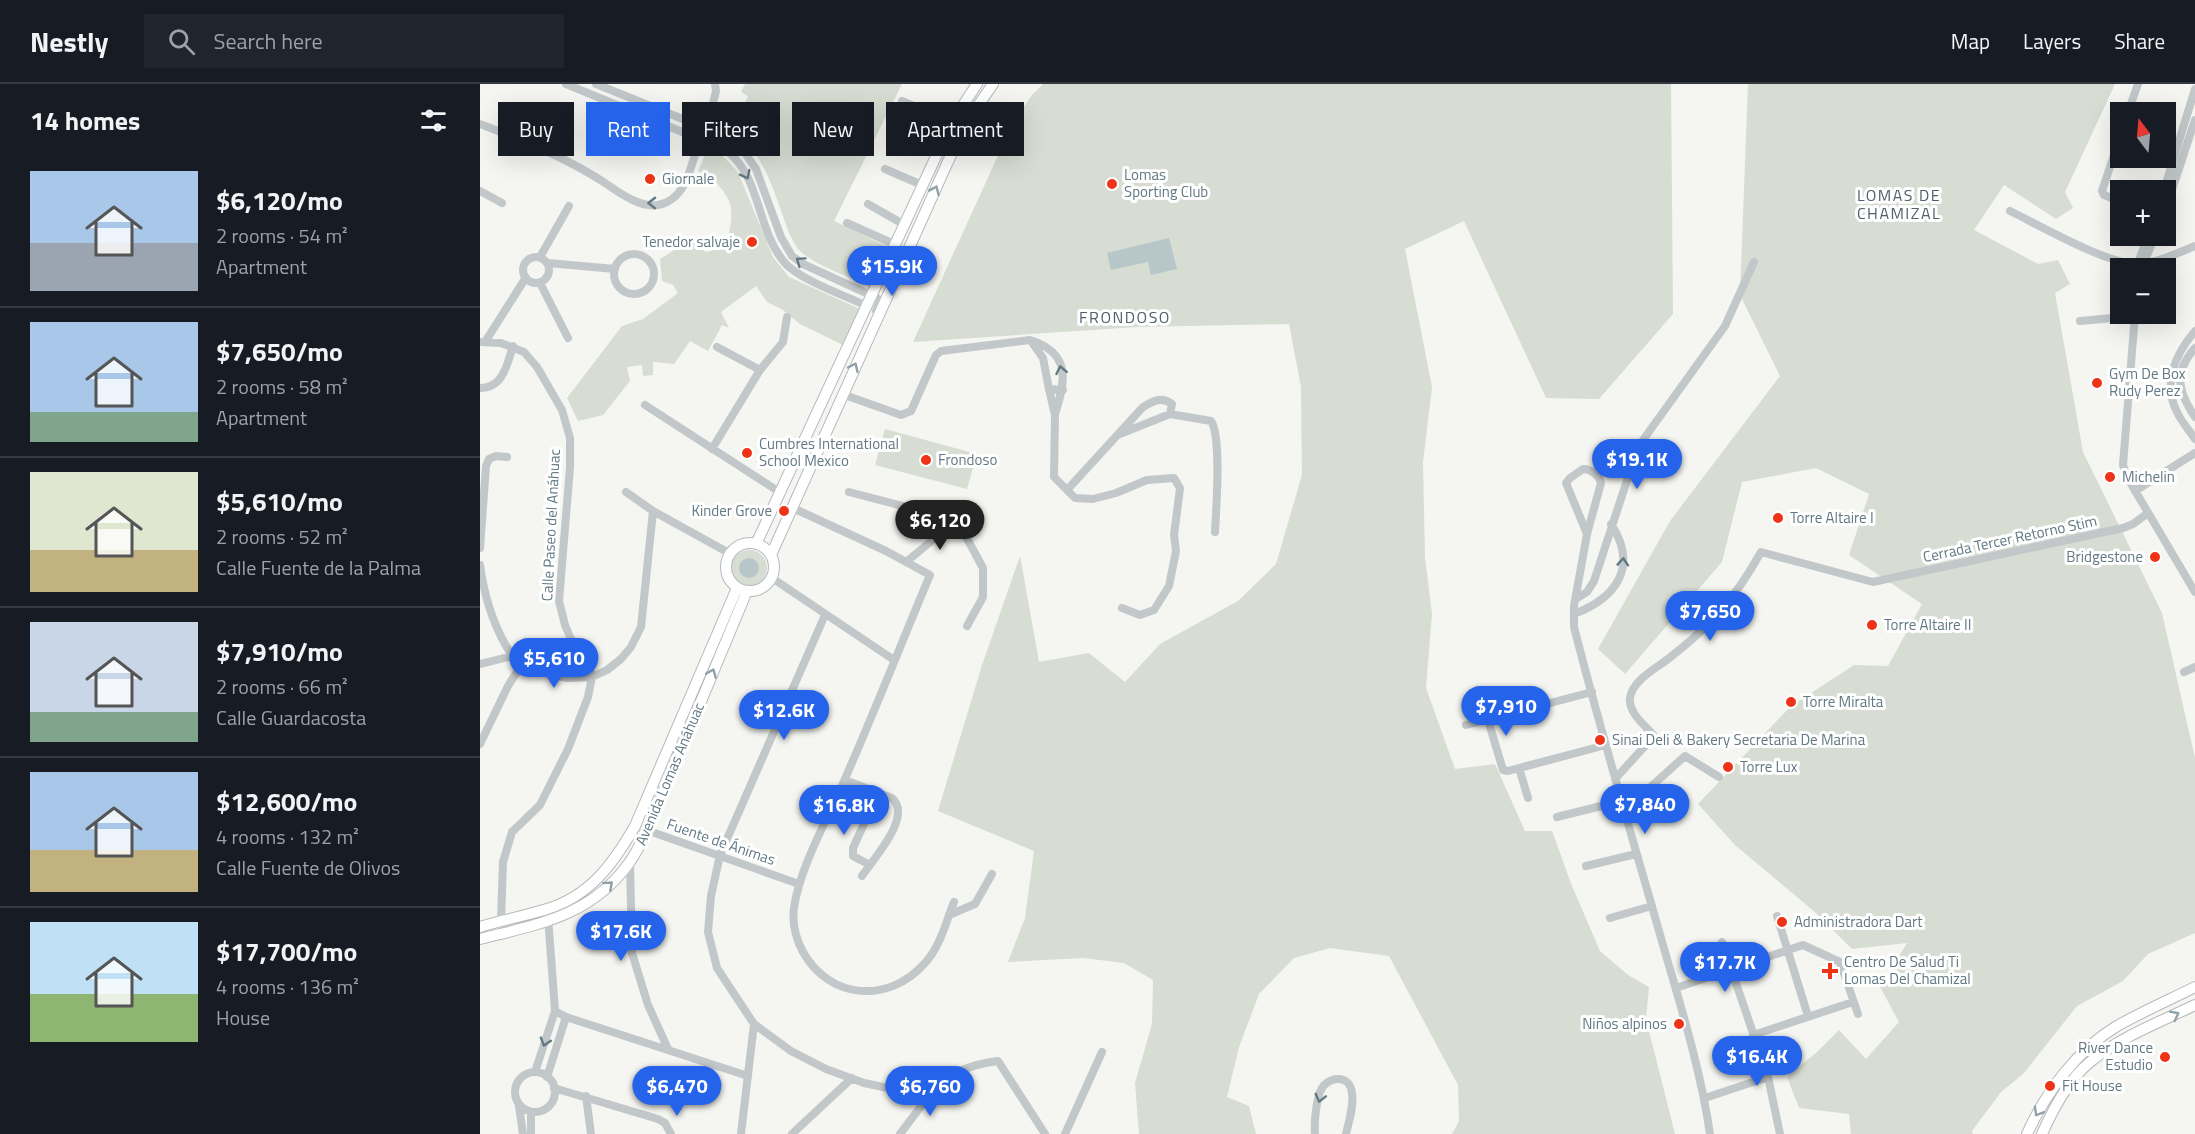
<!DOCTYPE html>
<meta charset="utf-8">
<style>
body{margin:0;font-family:"Titillium Web",sans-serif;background:#20242c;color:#f1f3f6;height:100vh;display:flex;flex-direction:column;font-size:22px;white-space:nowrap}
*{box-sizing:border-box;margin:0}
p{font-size:20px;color:#9ea1a6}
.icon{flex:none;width:33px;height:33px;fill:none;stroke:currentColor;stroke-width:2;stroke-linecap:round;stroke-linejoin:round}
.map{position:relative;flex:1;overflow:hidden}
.panel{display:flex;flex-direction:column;background:#171b24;width:480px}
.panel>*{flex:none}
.hud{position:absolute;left:18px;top:18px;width:570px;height:54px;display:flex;gap:12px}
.needle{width:39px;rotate:344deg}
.tools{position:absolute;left:1630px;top:18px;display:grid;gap:12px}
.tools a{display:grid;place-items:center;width:66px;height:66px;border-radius:0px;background:#171b24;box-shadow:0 6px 24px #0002;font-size:30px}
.price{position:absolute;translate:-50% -51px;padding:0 14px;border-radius:21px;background:#2563eb;color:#fff;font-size:20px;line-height:39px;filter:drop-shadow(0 2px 3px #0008)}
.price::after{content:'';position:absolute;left:50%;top:36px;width:18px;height:14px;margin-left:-9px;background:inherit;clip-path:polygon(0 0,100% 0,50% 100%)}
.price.selected{background:#222;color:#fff}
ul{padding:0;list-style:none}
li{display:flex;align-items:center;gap:18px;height:150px;padding:0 30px}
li+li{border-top:2px solid #363941}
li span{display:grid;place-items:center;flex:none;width:168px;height:120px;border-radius:0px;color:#555}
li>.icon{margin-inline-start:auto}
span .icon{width:72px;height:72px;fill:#fffc;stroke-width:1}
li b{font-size:26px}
h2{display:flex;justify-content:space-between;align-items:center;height:72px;padding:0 30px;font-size:26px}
.tag{padding:0 21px;border-radius:0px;background:#171b24;box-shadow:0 6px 24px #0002;font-size:21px;line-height:54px}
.tag.selected{background:#2563eb;color:#fff}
header{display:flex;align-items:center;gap:36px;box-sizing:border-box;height:84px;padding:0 30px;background:#171b24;border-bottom:2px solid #363941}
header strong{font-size:28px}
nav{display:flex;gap:33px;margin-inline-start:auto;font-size:21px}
.search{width:420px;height:54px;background:#20242c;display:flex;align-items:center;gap:15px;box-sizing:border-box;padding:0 21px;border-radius:0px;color:#9ea1a6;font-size:22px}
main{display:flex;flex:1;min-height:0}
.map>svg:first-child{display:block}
</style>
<header>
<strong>Nestly</strong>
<div class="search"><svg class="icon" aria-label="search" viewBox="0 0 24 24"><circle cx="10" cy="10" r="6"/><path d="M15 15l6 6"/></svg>Search here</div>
<nav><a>Map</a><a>Layers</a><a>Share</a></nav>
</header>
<main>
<section class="panel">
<h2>14 homes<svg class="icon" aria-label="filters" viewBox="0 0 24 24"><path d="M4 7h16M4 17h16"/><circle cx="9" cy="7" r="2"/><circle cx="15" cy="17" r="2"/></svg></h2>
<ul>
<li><span style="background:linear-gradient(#a9c7e8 60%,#9aa5b1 0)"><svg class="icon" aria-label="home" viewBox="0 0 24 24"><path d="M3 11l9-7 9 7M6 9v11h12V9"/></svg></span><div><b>$6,120/mo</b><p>2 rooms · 54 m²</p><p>Apartment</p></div></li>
<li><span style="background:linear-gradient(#a9c7e8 75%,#7fa58c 0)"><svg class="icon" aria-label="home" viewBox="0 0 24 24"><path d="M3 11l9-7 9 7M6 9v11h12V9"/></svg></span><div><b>$7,650/mo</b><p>2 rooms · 58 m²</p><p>Apartment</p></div></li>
<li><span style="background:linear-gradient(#dfe7d0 65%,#c2b280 0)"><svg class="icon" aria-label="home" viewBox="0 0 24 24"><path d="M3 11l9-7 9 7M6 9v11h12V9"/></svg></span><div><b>$5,610/mo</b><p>2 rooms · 52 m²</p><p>Calle Fuente de la Palma</p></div></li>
<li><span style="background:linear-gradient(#c9d6e8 75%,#7fa58c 0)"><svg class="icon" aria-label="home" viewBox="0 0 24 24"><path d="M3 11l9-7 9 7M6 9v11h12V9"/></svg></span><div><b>$7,910/mo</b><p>2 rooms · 66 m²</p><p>Calle Guardacosta</p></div></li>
<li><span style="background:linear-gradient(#a9c7e8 65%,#c2b280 0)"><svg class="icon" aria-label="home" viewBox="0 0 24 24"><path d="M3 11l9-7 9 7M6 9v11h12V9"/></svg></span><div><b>$12,600/mo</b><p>4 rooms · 132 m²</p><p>Calle Fuente de Olivos</p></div></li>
<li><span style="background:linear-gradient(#bfe0f5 60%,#8fb573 0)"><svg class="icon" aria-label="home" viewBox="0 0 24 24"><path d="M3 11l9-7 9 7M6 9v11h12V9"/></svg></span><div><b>$17,700/mo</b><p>4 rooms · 136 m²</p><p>House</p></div></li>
</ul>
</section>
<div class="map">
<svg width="1715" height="1050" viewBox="0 0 1715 1050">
<rect width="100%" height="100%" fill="#f5f5f1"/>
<path fill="#d7ddd2" d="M265,0H422L354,137L408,163L391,203C372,194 335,181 321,168C312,159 308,146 304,135C290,96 280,58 238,40L239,27L259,34L268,12L261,8Z
M563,0H1191L1193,230L1119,315L1066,314L984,137L925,165L952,303L943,378L945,473L952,530L946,604L975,685L1015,680L1045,747H1072L1092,802L1120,867L1148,891L1169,903L1166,935L1195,1050H972L979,1037L978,1001L909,872L850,864L814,874L779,910L759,963L747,1013L769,1022L776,1050H659L655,999L672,940L673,896L644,879L603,874L528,878L545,834L554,767L458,727L502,581L540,472L559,578L609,569L645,598L680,560L758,517L796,480L822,391L821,303L809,240L657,243L433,258L521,65L517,61L552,11Z
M1268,0H1635L1585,108L1593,124L1576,135L1524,101L1494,146L1558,180L1578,176L1590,200L1575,209L1603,368L1682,529L1715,674V849L1668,870L1643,897L1597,922L1543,990L1521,1008L1492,1047L1493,1050H1371L1369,1030L1319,1024L1307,993L1337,968L1359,946L1386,975L1419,938L1400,903L1427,859L1372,865L1336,829L1255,761L1218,720L1311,622L1374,581L1408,582L1442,520L1369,471L1389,410L1336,384L1262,398L1242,478L1145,590L1118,565L1190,437L1300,292L1260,211Z
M228,64L244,73L258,88L293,173L309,193L380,225L363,261L320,240L303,226L287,218L276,202L241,228L249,244L242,241L228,267L210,257L194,280L173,278V291L163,292L162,281L147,283L150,297L123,331L98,337L87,314L142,242L163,235L198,209L193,201L182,197L180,175L210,156L226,168C230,167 237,166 240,163C251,155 254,129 249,117C243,103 231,93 218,87Z
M405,345L497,370L487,405L395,381Z
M251 484a18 18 0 1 1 36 0a18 18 0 1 1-36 0Z"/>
<path fill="#b7c6c9" d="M689,154L697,185L671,191L668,178L631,186L627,169Z
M259 484a10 10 0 1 1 20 0a10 10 0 1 1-20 0Z"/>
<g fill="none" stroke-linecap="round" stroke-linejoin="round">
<path stroke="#c9d0d0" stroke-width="8" stroke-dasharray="8 4" stroke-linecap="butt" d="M217,64L230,32"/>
<g stroke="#b5babd" stroke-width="12">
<path id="major" d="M246 483a24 24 0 1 1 48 0a24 24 0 1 1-48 0Z
M276,460L472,38L497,0
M291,471L484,42L513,0
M0,843C22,836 45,832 67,825C110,812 133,780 155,742L257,504
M0,855C59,840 111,832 149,779C156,770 161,758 167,747L267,507
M1547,1050C1566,1008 1597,966 1637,942C1662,928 1689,916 1715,903
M1562,1050C1573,1025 1588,996 1610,978C1640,953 1680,938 1715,921"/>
</g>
<path stroke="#c2c7c9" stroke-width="8" d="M86,0L246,66C282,94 276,146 305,179C320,196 366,212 387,222
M116,0L235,48L251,57L265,69L276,85L301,153L312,172L323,180L397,214L400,217L396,227
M422,17L472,38
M1648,28L1658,0
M230,32L236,7L235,0
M0,40C44,57 88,74 128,101C141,110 161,124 178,121C205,116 210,86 217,64
M1641,50L1622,107L1624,111L1641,118
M405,85L442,101
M1684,106L1715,5
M0,107L22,119
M388,120L423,140
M1686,124L1715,36
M1530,127C1559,141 1628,181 1658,180C1677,179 1698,169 1715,162
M367,139L414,160
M134 190a20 20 0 1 1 40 0a20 20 0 1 1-40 0Z
M43 186a13 13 0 1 1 26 0a13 13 0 1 1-26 0Z
M60,173L89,122
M68,179L135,185
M1663,181L1675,152
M1657,182L1668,152
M60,199L88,254
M1655,230L1643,381L1647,393L1715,508
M1600,237L1655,232
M1715,247C1696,269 1682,299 1697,328C1701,337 1709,346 1715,355
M551,257L563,274L569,305L583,306
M0,258L21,259L44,268L57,283L82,326L90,354V383L79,517L85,541L90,553L109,581L112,593L108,613L88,665L60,721L32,748L23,778L21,836
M5,258L45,195
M237,263L280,286
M1715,264C1693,289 1698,308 1715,333
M0,304C23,304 27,281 33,262
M569,305L575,331L574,393L595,414L613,415L636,409L667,396L694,394L700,404L694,451L696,467L689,502L674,526L660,531L642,524
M362,310L421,331L431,327L456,271L461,267L550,256C591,269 586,296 575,330
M165,321L301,409
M640,350L690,330L731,337C742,353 736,426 735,448
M232,365L280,286L303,258L307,233
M587,406L663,323C673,317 681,312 692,320L690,330
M1655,407L1715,369
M146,408L173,427L249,469
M369,408L477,436L503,484V513L487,542
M313,424L406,467L450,491C421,560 394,629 364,697C348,734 319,785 314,824C312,839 316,855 323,868C350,916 409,920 445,879C460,863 466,838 474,818
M1107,450L1086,399L1090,394L1103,385C1111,385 1119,391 1121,399L1107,450L1094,522V543C1120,645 1150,746 1179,847C1198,914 1220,981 1230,1050
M0,464L6,382L9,375L16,372L27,373
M426,478L477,436
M0,481C5,518 17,553 40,583
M292,494L414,576
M1096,515L1107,508L1114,497L1158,363L1245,242L1274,178
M1094,530C1136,514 1159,483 1131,440
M345,531L240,771L231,812L228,848L237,884L274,940L311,967L346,985L384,999L408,1004L445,1006
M0,580L32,572
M40,583L87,594L112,593L127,586L141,575L151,563L161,543L173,427
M1704,588L1715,583
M1008,636L1023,686L1028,687L1126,661
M986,641L1112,608
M0,660L28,602L40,583
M1039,684L1048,714
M1135,695L1174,652C1166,642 1148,629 1150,614C1152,597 1175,585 1188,575C1232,541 1254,516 1281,468L1393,498L1643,444L1653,440L1668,429
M365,696L412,714C433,732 394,774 382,792
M1144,727L1205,672L1239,693
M1077,733L1141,717
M155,742L319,800
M150,779L152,869L168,921L188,965
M390,781L373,772V764L398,709
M1106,782L1156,770
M469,831L495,820L512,790
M68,832L75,927L86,933L268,992
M1297,832L1328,932
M1130,834L1172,822
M1242,858L1288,993L1300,1050
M1196,904L1323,861L1360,878L1378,930
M1273,951L1373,918
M55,988L75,927
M35 1008a20 20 0 1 1 40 0a20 20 0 1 1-40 0Z
M67,993L86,933
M74,1004L178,1035L185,1039L191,1050
M445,1006C466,991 492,980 518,977L565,1050
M106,1012L111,1050
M1225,1014L1288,993
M39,1022L43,1050
M51,1050V1028
M261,1050L274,940
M312,1050L372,994
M420,1050L445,1017V1006
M585,1050L622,968
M835,1050C834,1038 836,1020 840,1008C846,992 870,989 872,1009C874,1022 869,1037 866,1050"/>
<use href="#major" stroke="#fff" stroke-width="10"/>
</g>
<defs><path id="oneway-chevron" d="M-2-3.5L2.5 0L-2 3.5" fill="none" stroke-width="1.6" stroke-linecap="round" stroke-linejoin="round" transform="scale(1.5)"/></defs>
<g stroke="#627984">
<use href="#oneway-chevron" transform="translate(266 91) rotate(63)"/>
<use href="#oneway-chevron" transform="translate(172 119) rotate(-179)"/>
<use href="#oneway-chevron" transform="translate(320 177) rotate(-145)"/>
<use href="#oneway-chevron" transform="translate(581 286) rotate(-101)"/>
<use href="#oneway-chevron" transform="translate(1143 478) rotate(-86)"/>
<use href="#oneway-chevron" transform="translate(65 958) rotate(107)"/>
<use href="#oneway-chevron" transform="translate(840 1014) rotate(104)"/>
</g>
<g stroke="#91a1a9">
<use href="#oneway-chevron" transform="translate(455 106) rotate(-66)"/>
<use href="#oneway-chevron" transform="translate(374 283) rotate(-65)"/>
<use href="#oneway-chevron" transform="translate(232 589) rotate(-67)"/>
<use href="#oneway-chevron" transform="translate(129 801) rotate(-42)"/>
<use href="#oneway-chevron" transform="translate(1695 931) rotate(-27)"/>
<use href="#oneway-chevron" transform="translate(1558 1028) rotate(120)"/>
</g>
<g fill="#ee3318" stroke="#fff" stroke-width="2">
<circle cx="170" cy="95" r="6"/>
<circle cx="632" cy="100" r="6"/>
<circle cx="272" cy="158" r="6"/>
<circle cx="1617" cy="299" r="6"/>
<circle cx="267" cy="369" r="6"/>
<circle cx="446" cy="376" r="6"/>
<circle cx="1630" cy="393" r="6"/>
<circle cx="304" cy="427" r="6"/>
<circle cx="1298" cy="434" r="6"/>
<circle cx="1675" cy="473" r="6"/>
<circle cx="1392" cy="541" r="6"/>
<circle cx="1311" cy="618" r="6"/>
<circle cx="1120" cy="656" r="6"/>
<circle cx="1248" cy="683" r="6"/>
<circle cx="1302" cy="838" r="6"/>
<path d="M1347 878h6v6h6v6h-6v6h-6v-6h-6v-6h6z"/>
<circle cx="1199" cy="940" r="6"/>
<circle cx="1685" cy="973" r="6"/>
<circle cx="1570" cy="1002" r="6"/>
</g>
<g text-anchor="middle" stroke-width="6" stroke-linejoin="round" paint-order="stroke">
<g font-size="15" fill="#627984" stroke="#fff" text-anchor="start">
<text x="644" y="96">Lomas<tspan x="644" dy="17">Sporting Club</tspan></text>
<text x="182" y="100">Giornale</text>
<text x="260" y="163" text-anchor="end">Tenedor salvaje</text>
<text x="1629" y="295">Gym De Box<tspan x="1629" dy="17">Rudy Perez</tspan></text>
<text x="279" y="365">Cumbres International<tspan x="279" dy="17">School Mexico</tspan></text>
<text x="458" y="381">Frondoso</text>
<text x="1642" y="398">Michelin</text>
<text x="292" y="432" text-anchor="end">Kinder Grove</text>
<text x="1310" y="439">Torre Altaire I</text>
<text x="1663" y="478" text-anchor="end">Bridgestone</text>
<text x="1404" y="546">Torre Altaire II</text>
<text x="1323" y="623">Torre Miralta</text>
<text x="1132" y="661">Sinai Deli &amp; Bakery Secretaria De Marina</text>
<text x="1260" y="688">Torre Lux</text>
<text x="1314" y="843">Administradora Dart</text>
<text x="1364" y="883">Centro De Salud Ti<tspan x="1364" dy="17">Lomas Del Chamizal</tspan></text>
<text x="1187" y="945" text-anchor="end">Niños alpinos</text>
<text x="1673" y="969" text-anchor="end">River Dance<tspan x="1673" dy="17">Estudio</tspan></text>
<text x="1582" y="1007">Fit House</text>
</g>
<g font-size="15" fill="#627984" stroke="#fff">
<text transform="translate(71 441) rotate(-87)" y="5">Calle Paseo del Anáhuac</text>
<text transform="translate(1530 455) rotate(-12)" y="5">Cerrada Tercer Retorno Stim</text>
<text transform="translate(190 690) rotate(-67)" y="5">Avenida Lomas Anáhuac</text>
<text transform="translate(241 758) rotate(19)" y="5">Fuente de Ánimas</text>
</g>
<g font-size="16" letter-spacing="1.5" fill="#506169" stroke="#fff">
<text x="1419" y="117">LOMAS DE<tspan x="1419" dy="18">CHAMIZAL</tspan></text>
<text x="645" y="239">FRONDOSO</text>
</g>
</g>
</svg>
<div class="tools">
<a><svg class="needle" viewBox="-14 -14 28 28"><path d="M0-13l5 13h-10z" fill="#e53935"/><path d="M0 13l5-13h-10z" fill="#9ea1a6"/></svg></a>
<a>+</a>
<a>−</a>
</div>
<b class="price" style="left:412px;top:213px">$15.9K</b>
<b class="price" style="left:1157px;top:406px">$19.1K</b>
<b class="price selected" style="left:460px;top:467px">$6,120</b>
<b class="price" style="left:1230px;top:558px">$7,650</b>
<b class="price" style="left:74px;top:605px">$5,610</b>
<b class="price" style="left:1026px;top:653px">$7,910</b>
<b class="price" style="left:304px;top:657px">$12.6K</b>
<b class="price" style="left:1165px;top:751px">$7,840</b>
<b class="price" style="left:364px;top:752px">$16.8K</b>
<b class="price" style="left:141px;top:878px">$17.6K</b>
<b class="price" style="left:1245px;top:909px">$17.7K</b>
<b class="price" style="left:1277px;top:1003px">$16.4K</b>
<b class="price" style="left:197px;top:1033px">$6,470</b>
<b class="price" style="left:450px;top:1033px">$6,760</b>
<div class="hud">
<a class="tag">Buy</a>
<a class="tag selected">Rent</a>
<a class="tag">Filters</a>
<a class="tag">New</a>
<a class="tag">Apartment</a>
</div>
</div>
</main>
